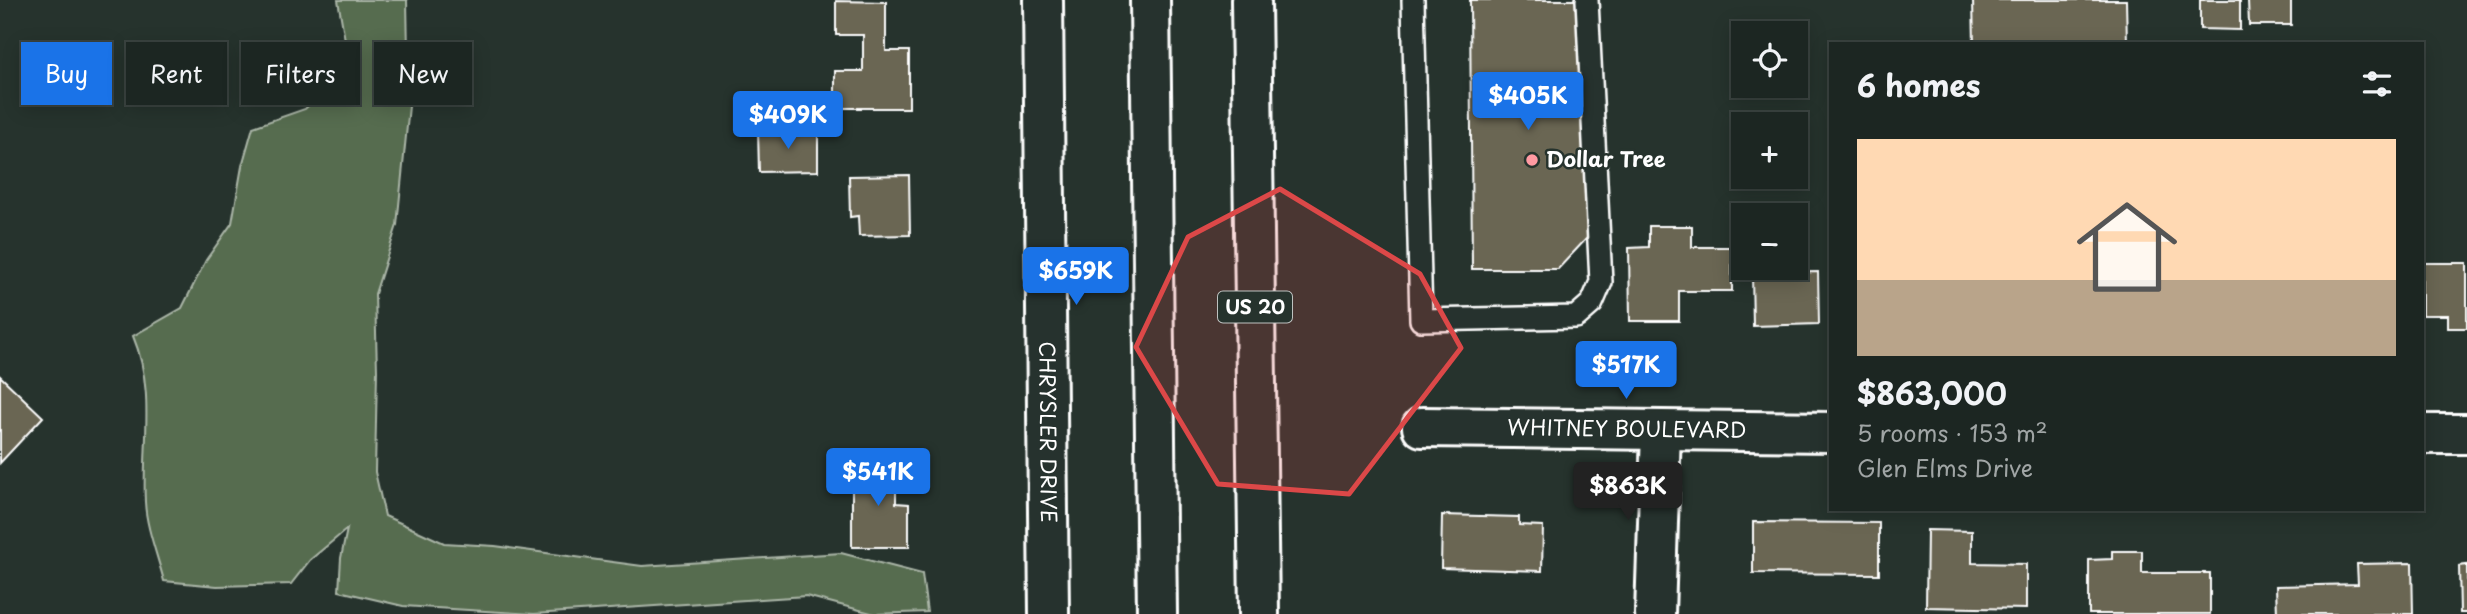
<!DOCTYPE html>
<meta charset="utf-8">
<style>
body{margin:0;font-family:"Playpen Sans",sans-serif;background:#29322f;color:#f1f3f6;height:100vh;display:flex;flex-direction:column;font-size:26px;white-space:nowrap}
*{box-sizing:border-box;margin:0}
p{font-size:23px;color:#a0a5a5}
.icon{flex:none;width:38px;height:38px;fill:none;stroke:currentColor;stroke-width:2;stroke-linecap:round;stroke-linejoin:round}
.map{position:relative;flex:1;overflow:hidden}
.details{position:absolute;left:1829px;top:42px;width:595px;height:469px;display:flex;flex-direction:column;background:#1c2622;border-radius:0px;box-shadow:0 4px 18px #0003,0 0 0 2px #3a4340}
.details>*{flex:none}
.hud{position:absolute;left:21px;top:42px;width:665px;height:63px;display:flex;gap:14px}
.controls{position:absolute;left:1731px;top:21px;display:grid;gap:14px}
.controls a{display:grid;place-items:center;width:77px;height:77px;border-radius:0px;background:#1c2622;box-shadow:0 4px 18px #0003,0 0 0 2px #3a4340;font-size:35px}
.price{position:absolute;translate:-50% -60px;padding:0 16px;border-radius:7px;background:#1a73e8;color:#fff;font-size:23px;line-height:46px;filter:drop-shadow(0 2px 4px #0008)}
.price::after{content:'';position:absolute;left:50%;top:42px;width:21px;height:16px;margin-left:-10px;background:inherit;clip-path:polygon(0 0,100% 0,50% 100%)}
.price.current{background:#222;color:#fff}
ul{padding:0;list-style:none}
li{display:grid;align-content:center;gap:14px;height:371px;padding:0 28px}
li span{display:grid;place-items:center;height:217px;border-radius:0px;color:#555}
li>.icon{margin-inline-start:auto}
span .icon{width:126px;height:126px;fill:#fffc;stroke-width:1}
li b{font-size:30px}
h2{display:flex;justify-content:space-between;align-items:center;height:84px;padding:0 28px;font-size:30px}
.pill{padding:0 24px;border-radius:0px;background:#1c2622;box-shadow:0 4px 18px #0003,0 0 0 2px #3a4340;font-size:24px;line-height:63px}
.pill.current{background:#1a73e8;color:#fff}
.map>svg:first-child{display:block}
</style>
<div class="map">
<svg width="2467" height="614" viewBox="0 0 2467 614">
<rect width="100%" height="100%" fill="#26332d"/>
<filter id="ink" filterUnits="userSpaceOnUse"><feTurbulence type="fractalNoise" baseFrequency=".0143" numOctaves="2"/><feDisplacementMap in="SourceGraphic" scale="14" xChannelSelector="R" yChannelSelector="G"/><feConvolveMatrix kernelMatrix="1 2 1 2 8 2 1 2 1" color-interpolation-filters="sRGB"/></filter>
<g filter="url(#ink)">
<path fill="#576c50" stroke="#abb6a8" stroke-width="2" d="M338,0H407L409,106L397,225L375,294L377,371L375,472L385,516L444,543L495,546L642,566L841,553L922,574L927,612L875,614L806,596L534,614L403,606L339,591L341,558L347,529L310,560L291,584L217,586L164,581C158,557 146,527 145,502C142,445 156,391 133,336L182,308L206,260L232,223L242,166L253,127L305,109L342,73L345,40Z"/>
<path fill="#6a6653" stroke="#fff" stroke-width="2" d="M1470,0H1586L1587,238L1558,269H1472Z
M1973,0H2126L2127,44H1974Z
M2200,0H2240V30L2200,29Z
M2248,0H2291V25H2249Z
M836,1L886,2V51H909V108H835V71H863V35H836Z
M758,130H818V171L759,172Z
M909,175L910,235L859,236L858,216L850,217L849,176Z
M1649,226H1692V247H1732V291H1679V321H1630L1629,248L1649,247Z
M2422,263H2467V328H2448V315H2422Z
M1818,272L1819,324L1753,326L1752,273Z
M0,376L43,417L0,463Z
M852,464H896V503L909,504V547H852Z
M1442,515L1519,517V525L1543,526L1542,571L1441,568Z
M1753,522L1879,523V574L1753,573Z
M1927,530L1972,531V563L2026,564V609L1926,607Z
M2112,551H2142V573H2210V614H2089V560L2112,559Z
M2412,563L2413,614H2277L2276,586L2358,584L2357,564Z
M2467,565V613H2460L2459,566Z"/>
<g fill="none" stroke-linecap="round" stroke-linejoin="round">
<g stroke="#fff" stroke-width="26">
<path id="service" d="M1413,0L1421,320L1576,317L1592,303L1601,282L1587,0"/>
</g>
<g stroke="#fff" stroke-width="44">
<g id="minor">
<path id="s1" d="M1422,427L1830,432"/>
<path d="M2422,434H2467"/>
<path d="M1655,614L1661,431"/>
</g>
</g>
<g stroke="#fff" stroke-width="44">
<g id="tertiary">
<path id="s2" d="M1043,0L1049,614"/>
</g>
</g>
<g stroke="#fff" stroke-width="44">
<path id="primary" d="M1150,0L1157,614
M1251,0L1259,614"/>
</g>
<use href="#service" stroke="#26332d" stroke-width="21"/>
<use href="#minor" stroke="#26332d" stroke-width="38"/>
<use href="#tertiary" stroke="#26332d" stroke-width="38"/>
<use href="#primary" stroke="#26332d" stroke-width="38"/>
</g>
</g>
<path fill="#dc4848" fill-opacity="0.2" stroke="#dc4848" stroke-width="5" stroke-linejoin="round" d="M1280,189L1420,274L1461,348L1349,494L1218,484L1136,347L1188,237Z"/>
<circle fill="#ff9aa2" stroke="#26332d" stroke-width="2.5" cx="1532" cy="160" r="7"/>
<g text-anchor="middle" stroke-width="5" stroke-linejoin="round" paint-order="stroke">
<rect fill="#26332d" stroke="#bec2c0" stroke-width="2" x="1218" y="291.5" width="74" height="31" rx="5"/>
<g font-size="19" font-weight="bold" fill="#fff">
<text x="1255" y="314">US 20</text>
</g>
<g font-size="21" font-weight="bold" fill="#fff" stroke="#26332d" text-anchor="start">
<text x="1546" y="167">Dollar Tree</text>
</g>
<g font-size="21" fill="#fff" stroke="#26332d">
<text dy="7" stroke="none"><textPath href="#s1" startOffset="205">WHITNEY BOULEVARD</textPath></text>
<text dy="7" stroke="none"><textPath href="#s2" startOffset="432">CHRYSLER DRIVE</textPath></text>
</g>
</g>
</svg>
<div class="controls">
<a><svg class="icon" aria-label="locate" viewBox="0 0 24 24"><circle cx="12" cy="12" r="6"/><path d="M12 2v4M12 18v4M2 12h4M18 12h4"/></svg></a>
<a>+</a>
<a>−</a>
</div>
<b class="price" style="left:1528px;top:132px">$405K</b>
<b class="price" style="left:788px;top:151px">$409K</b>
<b class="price" style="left:1076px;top:307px">$659K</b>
<b class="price" style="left:1626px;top:401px">$517K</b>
<b class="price" style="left:878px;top:508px">$541K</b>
<b class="price current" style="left:1628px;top:522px">$863K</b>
<div class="hud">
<a class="pill current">Buy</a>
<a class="pill">Rent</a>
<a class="pill">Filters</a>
<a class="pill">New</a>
</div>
<section class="details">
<h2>6 homes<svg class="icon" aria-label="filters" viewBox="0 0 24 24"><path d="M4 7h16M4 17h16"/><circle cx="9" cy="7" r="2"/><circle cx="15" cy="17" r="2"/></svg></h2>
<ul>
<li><span style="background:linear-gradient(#ffd9b3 65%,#b9a48a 0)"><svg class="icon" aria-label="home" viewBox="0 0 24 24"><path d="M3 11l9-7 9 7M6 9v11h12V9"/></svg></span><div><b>$863,000</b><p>5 rooms · 153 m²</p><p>Glen Elms Drive</p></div></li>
</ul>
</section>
</div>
